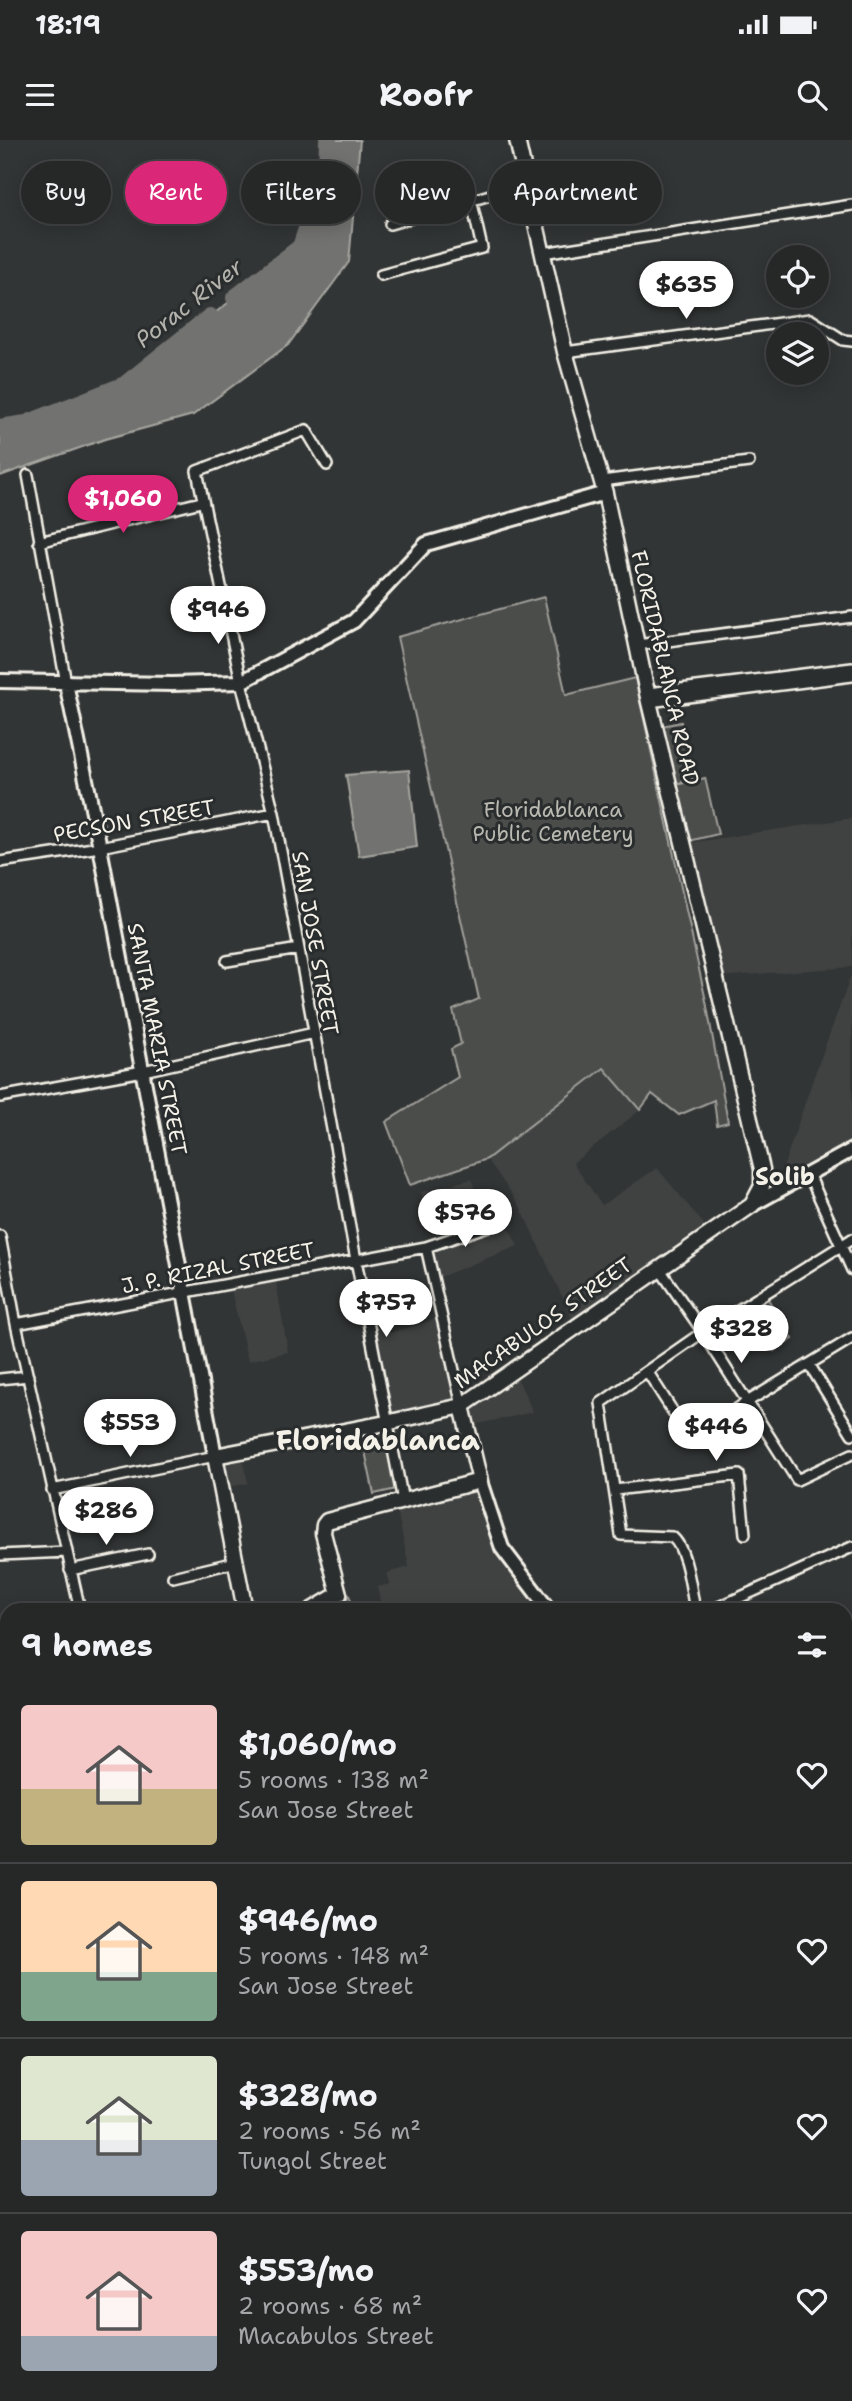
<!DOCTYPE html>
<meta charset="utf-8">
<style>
body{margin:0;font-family:"Shantell Sans",sans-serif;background:#323434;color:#f1f3f6;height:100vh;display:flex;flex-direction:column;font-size:26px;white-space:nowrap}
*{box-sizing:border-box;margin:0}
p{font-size:23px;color:#a4a6a8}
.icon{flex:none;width:38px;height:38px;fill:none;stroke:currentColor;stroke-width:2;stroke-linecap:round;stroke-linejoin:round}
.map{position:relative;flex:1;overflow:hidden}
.sheet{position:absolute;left:0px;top:1463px;width:852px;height:798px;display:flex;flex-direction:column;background:#262828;border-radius:21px 21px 0 0;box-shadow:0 4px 18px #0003,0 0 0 2px #424445}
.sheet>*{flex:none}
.banner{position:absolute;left:21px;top:21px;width:810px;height:63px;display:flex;gap:14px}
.tools{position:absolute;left:766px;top:105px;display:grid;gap:14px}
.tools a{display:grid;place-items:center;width:63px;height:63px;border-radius:50%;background:#262828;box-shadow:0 4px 18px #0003,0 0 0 2px #424445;font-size:35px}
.price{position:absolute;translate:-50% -60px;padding:0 16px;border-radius:24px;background:#fff;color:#222;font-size:23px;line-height:46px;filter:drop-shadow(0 2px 4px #0008)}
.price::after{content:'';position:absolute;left:50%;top:42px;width:21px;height:16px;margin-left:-10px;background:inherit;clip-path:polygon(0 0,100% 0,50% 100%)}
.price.on{background:#db2777;color:#fff}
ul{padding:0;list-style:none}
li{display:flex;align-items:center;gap:21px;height:175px;padding:0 21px}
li+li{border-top:2px solid #424445}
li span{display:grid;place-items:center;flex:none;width:196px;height:140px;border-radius:7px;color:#555}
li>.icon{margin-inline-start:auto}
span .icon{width:84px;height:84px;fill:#fffc;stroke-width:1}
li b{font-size:30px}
h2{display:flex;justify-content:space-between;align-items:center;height:84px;padding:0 21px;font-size:30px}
.pill{padding:0 24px;border-radius:32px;background:#262828;box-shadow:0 4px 18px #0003,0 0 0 2px #424445;font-size:24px;line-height:63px}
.pill.on{background:#db2777;color:#fff}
.status{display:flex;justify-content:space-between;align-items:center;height:49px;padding:0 35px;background:#262828;direction:ltr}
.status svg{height:19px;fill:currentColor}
header{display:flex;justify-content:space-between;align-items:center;height:91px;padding:0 21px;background:#262828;font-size:32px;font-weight:700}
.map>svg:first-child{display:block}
</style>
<div class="status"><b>18:19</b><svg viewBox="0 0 49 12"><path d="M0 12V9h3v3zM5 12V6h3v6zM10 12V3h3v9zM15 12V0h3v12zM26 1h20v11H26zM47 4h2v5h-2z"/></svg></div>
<header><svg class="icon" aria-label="menu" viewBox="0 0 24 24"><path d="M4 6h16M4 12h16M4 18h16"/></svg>Roofr<svg class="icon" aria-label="search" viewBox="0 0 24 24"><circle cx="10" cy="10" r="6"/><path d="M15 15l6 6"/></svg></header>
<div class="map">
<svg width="852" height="2261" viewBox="0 0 852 2261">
<rect width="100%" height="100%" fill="#323535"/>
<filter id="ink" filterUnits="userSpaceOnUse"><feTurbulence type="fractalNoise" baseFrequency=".0143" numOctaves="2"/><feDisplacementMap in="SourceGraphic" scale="14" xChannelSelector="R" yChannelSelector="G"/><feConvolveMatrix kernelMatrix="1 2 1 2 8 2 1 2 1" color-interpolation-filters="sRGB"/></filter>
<g filter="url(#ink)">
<path fill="#404242" d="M852,678V827L718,837L689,703Z
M852,833V1000L777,1046L813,939Z
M604,928L640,970L573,1023L602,1065L657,1028L707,1088L574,1182L519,1064L487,1019Z
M472,1039L478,1066L498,1062L501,1077L446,1090L441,1071L426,1074L421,1052Z
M503,1077L518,1106L440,1137L430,1099Z
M276,1142L288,1212L248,1221L231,1150Z
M386,1177L390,1193L439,1178L454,1259L391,1273L373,1179Z
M516,1235L533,1272L473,1285L470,1273L472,1267Z
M242,1316L248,1343L229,1347L223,1320Z
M475,1349L499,1416L539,1470H382L377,1447L390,1444L387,1433L409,1427L397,1370Z"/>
<path fill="#4b4d4c" stroke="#a09f9a" stroke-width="2" d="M544,457L566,555L635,538L706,861L728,982L717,985L714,960L679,975L652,954L640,970L604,928L487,1019L410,1045L386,982L458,937L451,909L461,904L453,870L479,859L397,497Z
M681,582L693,639L675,644L662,586Z
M705,638L718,694L689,701L676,645Z
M768,1159L793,1199L774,1211L749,1171Z
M389,1291L401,1348L374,1354L362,1297Z
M349,1455L354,1470H319Z"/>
<path fill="#727370" stroke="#a6a5a0" stroke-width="2" d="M324,0H360L349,122L288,205L193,275L105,299L0,336V292L70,272L146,235L195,188L290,116L313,81L321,36Z
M409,630L417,707L359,716L346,635Z"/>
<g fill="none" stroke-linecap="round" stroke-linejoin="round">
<path stroke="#727370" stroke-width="18" d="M235,158L301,107L327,30L328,0
M0,288L26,284L125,245L210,177
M0,1721L7,1727
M845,2126L852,2123"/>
<g stroke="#f4f1e8" stroke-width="14">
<path id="street" d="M390,84L528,44
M543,113L852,65
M381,135L482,108L471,59
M565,212L810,179L843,200L852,201
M327,325L306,290L197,331L241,542L274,673L356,1120L403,1361
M28,335L66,543
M602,341L749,322
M39,402L201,362
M637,505L852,477
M648,553L852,528
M649,562L852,536
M0,722L100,707L274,673
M227,821L299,809
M0,957L143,931L314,893
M809,1035L852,1130
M0,1096L16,1184L80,1470
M426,1107L462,1266
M659,1128L703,1192L797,1340L852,1314
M16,1184L426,1107L494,1084
M809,1224L852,1294
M647,1231L686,1292L695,1298L747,1262L852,1198
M0,1239L28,1236
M52,1350L215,1316
M615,1350L739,1335L745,1394
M0,1415L67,1412
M70,1430L148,1414
M173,1437L236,1422
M695,1470C691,1451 687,1408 672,1397L621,1395L601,1263L703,1192L852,1099
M712,1470L852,1407
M845,1501L852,1498
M0,1566L7,1569
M0,1626L7,1631
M845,1655L852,1654
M0,1833L7,1834
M0,1856L7,1866
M845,2136L852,2132
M0,2208L7,2207
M658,2254L663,2261
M826,2261L827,2254"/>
</g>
<g stroke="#f4f1e8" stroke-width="18">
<path id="secondary" d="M0,541L172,544L241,542L354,481L426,404L605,353
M66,543L100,707L215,1316
M752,1065L852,1010
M480,1341L502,1408L549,1470
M845,1837L852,1844"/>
</g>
<g stroke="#f4f1e8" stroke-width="19">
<path id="primary" d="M245,1470L215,1316L386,1283L462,1266L752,1065L762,1046V1029L649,562L605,353L565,212L517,0
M312,1470L339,1454L323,1393L324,1385L327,1381L480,1341L462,1266
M0,1661L7,1657"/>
</g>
<use href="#street" stroke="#2a2d2e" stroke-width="9"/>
<use href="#secondary" stroke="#2a2d2e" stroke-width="12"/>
<use href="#primary" stroke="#2a2d2e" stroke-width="14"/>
</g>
</g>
<g text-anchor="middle" stroke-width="6" stroke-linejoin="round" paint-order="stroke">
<g font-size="21" fill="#f4f1e8" stroke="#2a2d2e">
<text transform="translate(665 528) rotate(77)" y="7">FLORIDABLANCA ROAD</text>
<text transform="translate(134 681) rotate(-10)" y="7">PECSON STREET</text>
<text transform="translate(315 803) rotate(80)" y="7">SAN JOSE STREET</text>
<text transform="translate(157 899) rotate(79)" y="7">SANTA MARIA STREET</text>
<text transform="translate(218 1128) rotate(-11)" y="7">J. P. RIZAL STREET</text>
<text transform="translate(543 1183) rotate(-35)" y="7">MACABULOS STREET</text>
</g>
<g font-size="21" fill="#b9b8b1" stroke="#2a2d2e">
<text x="553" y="677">Floridablanca<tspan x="553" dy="24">Public Cemetery</tspan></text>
</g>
<g font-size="23" font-style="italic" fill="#b3b2ac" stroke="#2a2d2e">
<text transform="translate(189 163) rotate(-38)" y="8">Porac River</text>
</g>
<g font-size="24" font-weight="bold" fill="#f4f1e8" stroke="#2a2d2e">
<text x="785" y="1045">Solib</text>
</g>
<g font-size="28" font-weight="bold" fill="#f4f1e8" stroke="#2a2d2e">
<text x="378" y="1310">Floridablanca</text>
</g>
</g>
</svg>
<div class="tools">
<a><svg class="icon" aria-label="locate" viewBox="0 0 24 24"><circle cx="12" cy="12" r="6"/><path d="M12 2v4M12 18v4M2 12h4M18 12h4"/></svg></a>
<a><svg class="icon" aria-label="layers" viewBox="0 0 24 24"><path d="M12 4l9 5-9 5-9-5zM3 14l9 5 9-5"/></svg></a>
</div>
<b class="price" style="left:686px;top:181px">$635</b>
<b class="price on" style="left:123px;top:395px">$1,060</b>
<b class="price" style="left:218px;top:506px">$946</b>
<b class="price" style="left:465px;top:1109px">$576</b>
<b class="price" style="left:386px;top:1199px">$757</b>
<b class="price" style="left:741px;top:1225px">$328</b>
<b class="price" style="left:130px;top:1319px">$553</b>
<b class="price" style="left:716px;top:1323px">$446</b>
<b class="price" style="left:106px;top:1407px">$286</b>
<div class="banner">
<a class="pill">Buy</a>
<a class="pill on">Rent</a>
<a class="pill">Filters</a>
<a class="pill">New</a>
<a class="pill">Apartment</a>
</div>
<section class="sheet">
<h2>9 homes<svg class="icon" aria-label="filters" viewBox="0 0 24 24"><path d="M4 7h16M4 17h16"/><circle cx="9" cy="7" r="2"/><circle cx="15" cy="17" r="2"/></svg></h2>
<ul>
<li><span style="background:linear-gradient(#f6c9c9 60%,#c2b280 0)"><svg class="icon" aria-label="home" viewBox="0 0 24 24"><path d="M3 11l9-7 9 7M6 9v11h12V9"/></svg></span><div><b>$1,060/mo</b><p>5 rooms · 138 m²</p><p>San Jose Street</p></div><svg class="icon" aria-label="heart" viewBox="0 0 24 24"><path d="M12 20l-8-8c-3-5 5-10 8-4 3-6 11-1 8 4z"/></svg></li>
<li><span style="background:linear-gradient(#ffd9b3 65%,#7fa58c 0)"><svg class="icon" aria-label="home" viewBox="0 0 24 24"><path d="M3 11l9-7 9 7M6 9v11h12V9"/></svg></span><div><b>$946/mo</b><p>5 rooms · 148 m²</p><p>San Jose Street</p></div><svg class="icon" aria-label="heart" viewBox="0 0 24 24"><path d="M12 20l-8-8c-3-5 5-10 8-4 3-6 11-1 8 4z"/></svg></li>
<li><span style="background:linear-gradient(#dfe7d0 60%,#9aa5b1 0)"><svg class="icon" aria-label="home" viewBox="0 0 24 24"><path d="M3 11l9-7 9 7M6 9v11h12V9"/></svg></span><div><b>$328/mo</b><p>2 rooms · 56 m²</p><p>Tungol Street</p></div><svg class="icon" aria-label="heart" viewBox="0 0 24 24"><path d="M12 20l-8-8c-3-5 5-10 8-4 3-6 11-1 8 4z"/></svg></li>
<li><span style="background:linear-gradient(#f6c9c9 75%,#9aa5b1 0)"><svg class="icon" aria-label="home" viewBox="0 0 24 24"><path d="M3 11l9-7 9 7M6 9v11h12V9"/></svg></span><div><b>$553/mo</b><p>2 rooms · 68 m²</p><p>Macabulos Street</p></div><svg class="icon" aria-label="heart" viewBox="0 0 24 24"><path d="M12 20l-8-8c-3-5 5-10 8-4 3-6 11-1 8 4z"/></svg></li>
</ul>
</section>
</div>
